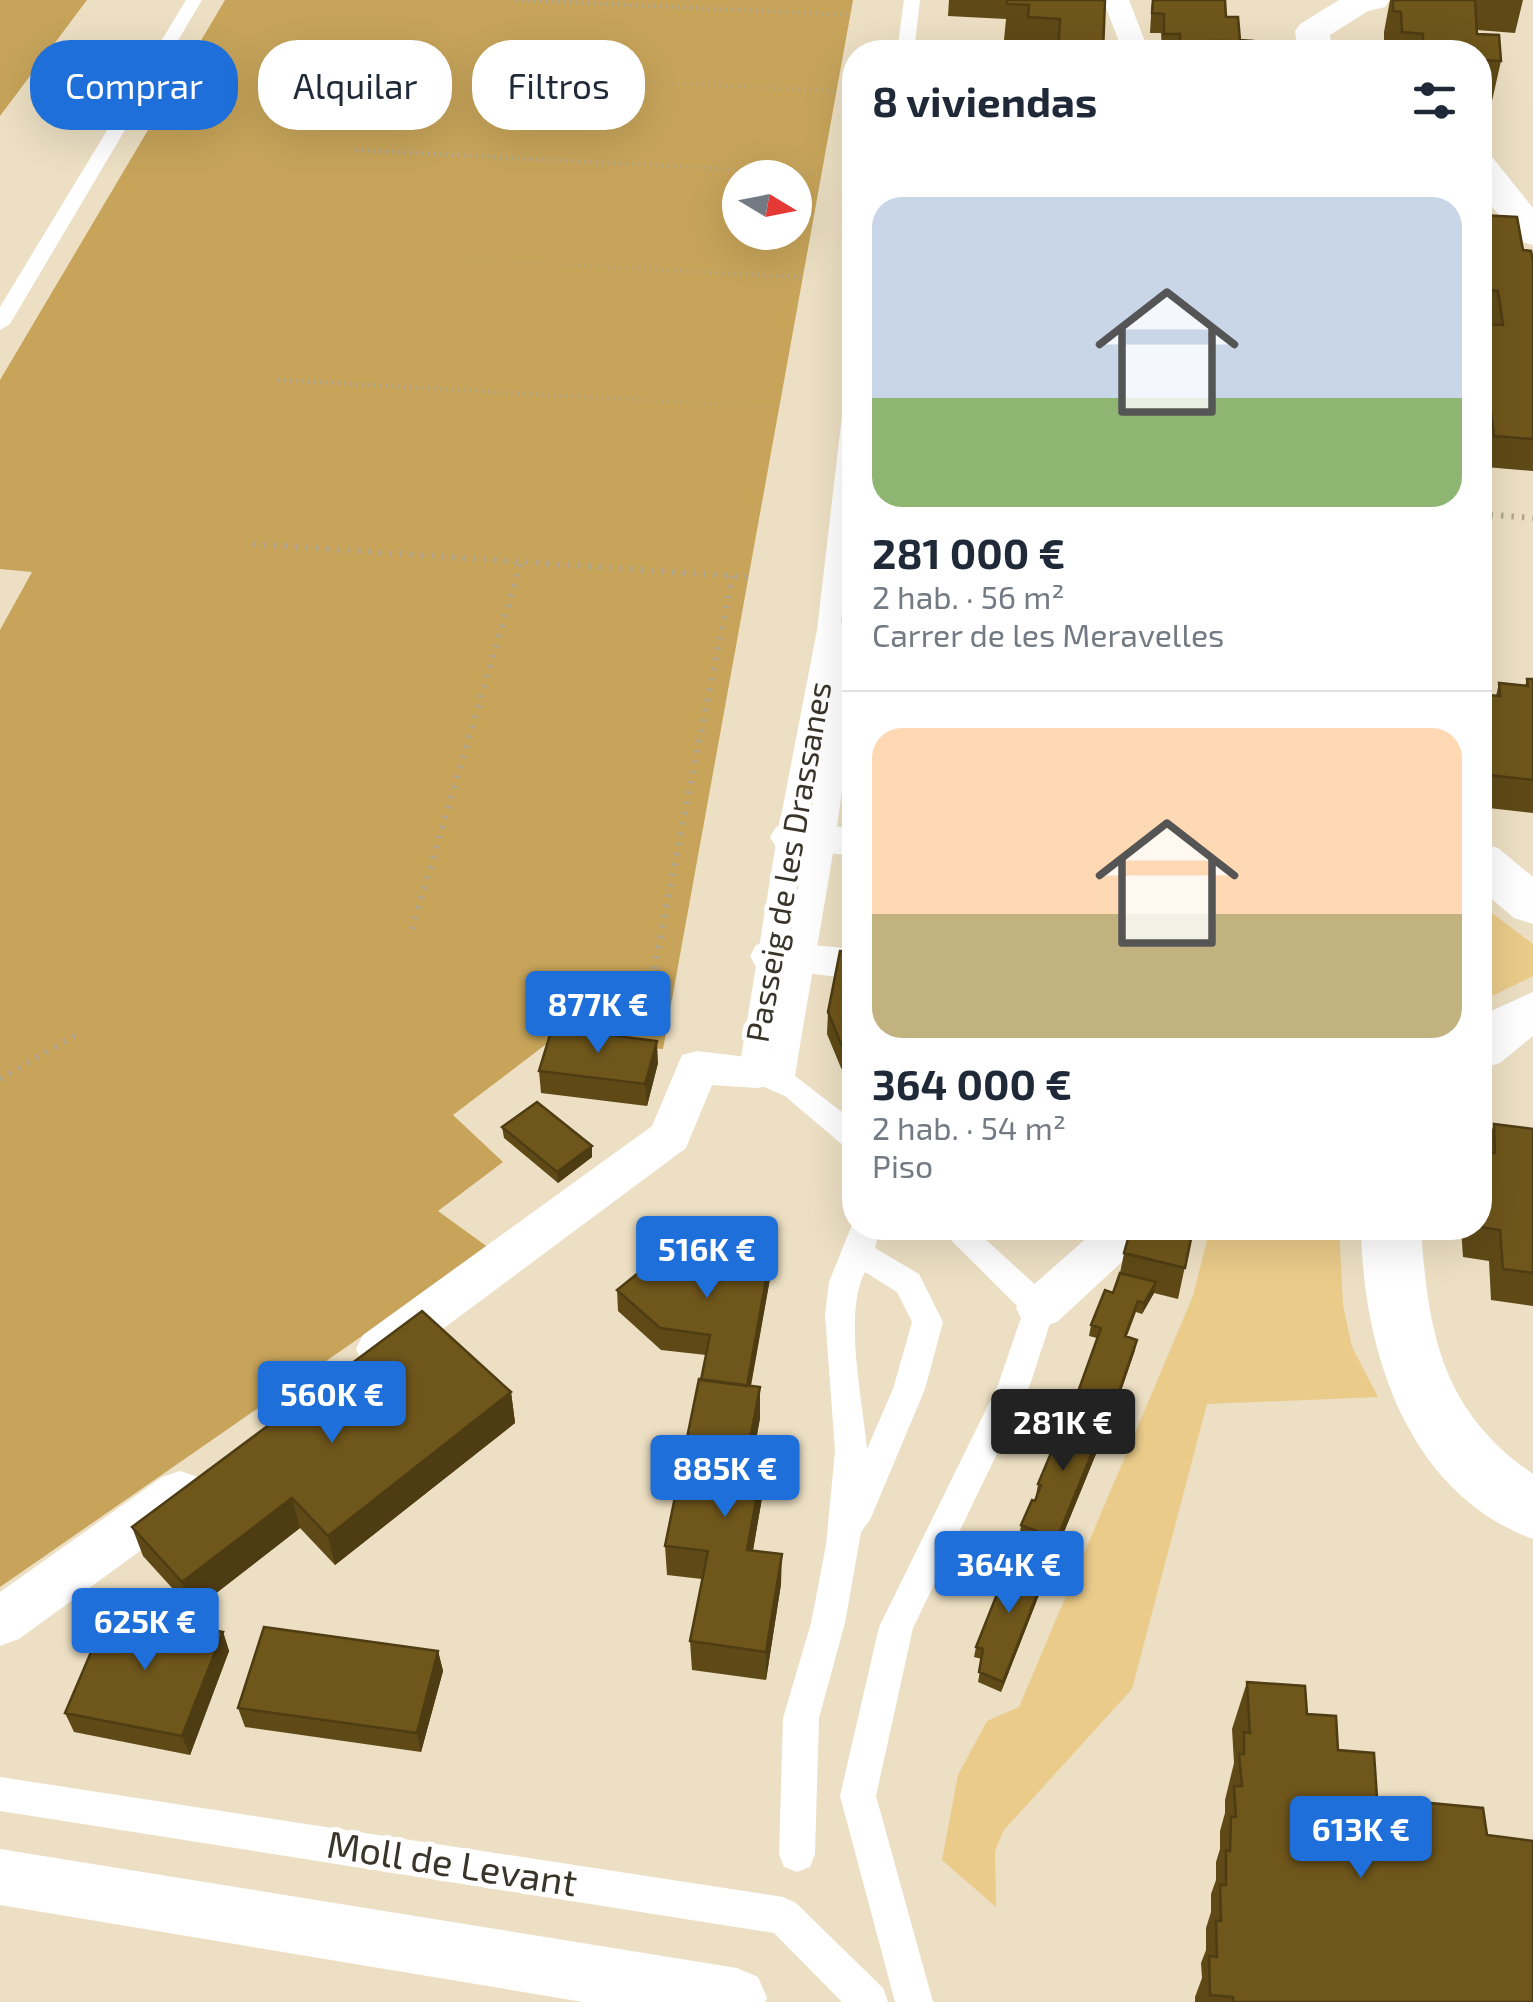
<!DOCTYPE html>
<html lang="es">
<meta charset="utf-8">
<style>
body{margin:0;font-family:"Exo 2",sans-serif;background:#f6f6f7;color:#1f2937;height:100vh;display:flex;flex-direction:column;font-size:38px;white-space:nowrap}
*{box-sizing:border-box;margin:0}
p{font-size:32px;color:#747a83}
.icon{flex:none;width:55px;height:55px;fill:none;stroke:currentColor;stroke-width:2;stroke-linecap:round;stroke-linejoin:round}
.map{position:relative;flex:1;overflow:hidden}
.drawer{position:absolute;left:842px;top:40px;width:650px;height:1200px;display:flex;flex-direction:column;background:#fff;border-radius:40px;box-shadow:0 10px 40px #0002}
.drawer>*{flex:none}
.hud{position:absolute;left:30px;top:40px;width:662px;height:90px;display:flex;gap:20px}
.needle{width:65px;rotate:100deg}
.tools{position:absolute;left:722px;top:160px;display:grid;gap:20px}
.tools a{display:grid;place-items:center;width:90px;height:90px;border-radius:50%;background:#fff;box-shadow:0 10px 40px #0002;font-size:50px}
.price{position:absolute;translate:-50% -85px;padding:0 22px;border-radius:10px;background:#1f6fda;color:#fff;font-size:32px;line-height:65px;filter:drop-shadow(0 2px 5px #0008)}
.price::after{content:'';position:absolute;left:50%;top:60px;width:30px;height:22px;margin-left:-15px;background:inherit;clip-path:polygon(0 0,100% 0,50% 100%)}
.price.current{background:#222;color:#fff}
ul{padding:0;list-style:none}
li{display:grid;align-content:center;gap:20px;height:530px;padding:0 30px}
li+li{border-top:2px solid #e0e1e3}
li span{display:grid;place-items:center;height:310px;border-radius:30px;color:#555}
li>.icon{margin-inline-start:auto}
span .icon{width:180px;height:180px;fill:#fffc;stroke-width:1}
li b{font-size:42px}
h2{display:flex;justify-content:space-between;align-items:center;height:120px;padding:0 30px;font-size:42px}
.pill{padding:0 35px;border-radius:40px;background:#fff;box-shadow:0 10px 40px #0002;font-size:35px;line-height:90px}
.pill.current{background:#1f6fda;color:#fff}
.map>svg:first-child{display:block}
</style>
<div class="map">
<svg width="1533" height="2002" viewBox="0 0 1533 2002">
<rect width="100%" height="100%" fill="#ecdfc3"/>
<path fill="#eacb8a" d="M1480,904L1533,944V976L1480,1002Z
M1210,1228H1339L1343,1305L1352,1347L1378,1397L1207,1404L1132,1689L1004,1830L995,1851L996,1907L942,1860L958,1775L987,1721L1019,1707L1193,1296Z"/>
<path fill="#c7a45a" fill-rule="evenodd" d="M0,0H87L0,116Z
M225,0H853L663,1049L553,1039L453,1115L503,1162L438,1211L489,1248L0,1587V630L32,572L0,569V380ZM740,178H795V232H740Z"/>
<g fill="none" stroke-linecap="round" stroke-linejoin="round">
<path stroke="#b1a790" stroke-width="4" stroke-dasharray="1 5" stroke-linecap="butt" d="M516,0L850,15
M397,69L837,91
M356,150L822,174
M333,252L804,277
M278,380L779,408"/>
<path stroke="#b1a790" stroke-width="6" stroke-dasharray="2.5 8" stroke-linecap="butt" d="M1480,514L1533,518
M253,544L749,577
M412,929L521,562
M1480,970L1484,980L1480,978
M640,1041L732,576
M0,1079L76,1035"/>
<path fill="#fff" fill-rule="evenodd" d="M186,0H202L10,324L0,330V307Z
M904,0H920L914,52H897Z
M855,384V491L841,623L855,615C855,769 819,924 795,1076L855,1122V1150L845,1147L785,1096L748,1080L740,1064L777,837L817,630L845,390ZM828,701L824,739L768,1064Z
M854,1220L855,1228H880L875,1248L919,1274L943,1322L925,1389L870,1520L861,1532L845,1623L819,1718L815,1854L810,1867L797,1872L784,1867L779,1854L783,1718L811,1623L826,1545L835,1451L825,1315L829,1282ZM865,1272L897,1292L912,1322L893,1389L867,1449C863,1402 843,1313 865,1272Z
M939,1228H973L1051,1299L1055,1308L1030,1385L913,1628L876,1796L933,2002H895L840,1796L879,1627L998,1385L1023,1312Z
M0,1777L783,1897L796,1903L883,1988L888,2002H842L774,1933L0,1811Z"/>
<path fill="#fff" fill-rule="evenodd" d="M1103,0H1129L1149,52H1123Z
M836,727H855V753L823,748L817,739L823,730Z
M790,823L855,828V856L776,847L770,837L776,827Z
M771,941L855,949V979L756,967L750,956L756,945Z
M697,1051L773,1060L780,1072L773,1084L758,1088L712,1085L686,1148L397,1363L380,1369L363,1363L356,1349L363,1335L652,1126L682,1055Z
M1098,1228H1145L1136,1249L1057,1322L1040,1328L1023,1322L1016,1308L1023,1294Z
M180,1471L198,1477L205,1493L198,1509L19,1639L0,1646V1592L162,1477Z
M0,1849L737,1968L758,1977L767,1998L765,2002H583L0,1905Z"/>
<path fill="#fff" fill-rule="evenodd" d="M1339,0H1390L1385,7L1368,11L1330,35L1332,52H1298L1295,31L1300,24Z
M1480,155L1493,158L1533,208V245L1519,241L1480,191Z
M1480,843L1498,848L1533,877V924L1514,918L1480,889Z
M1533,992V1036L1500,1063L1480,1069V1016Z
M1361,1228H1421C1428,1331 1441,1411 1533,1474V1539C1407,1493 1363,1350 1361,1228Z"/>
</g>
<path fill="#5f4a17" d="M949,0H1105L1103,52H1025L1026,41L1004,40L1006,19L948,16Z
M1152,0L1226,17L1240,40L1253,41V52H1162L1161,33H1150Z
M1390,0H1523L1515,33L1477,30V34L1501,61L1490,110L1480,109V52H1384V32Z
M1480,215L1523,250L1533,261V471L1486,467L1480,417V324H1491L1490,321H1480Z
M1527,679H1533V813L1480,807V723L1488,695L1496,696L1499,683L1525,686Z
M855,852V903H851Z
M855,952V1087L841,1068L827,1034L828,1012Z
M658,1063L647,1106L541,1093L539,1071Z
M1494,1124L1533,1129V1306L1491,1300L1489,1261L1463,1257L1461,1228H1480L1484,1152Z
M502,1127L592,1157L558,1183L504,1138Z
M1051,1228H1081L1068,1240Z
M1193,1229L1178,1299L1154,1293L1142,1314L1136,1312L1127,1336L1135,1350L1109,1426L1104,1424L1100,1444L1053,1559L1018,1545L1021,1525L1035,1501L1038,1484L1073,1412L1074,1403L1097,1338L1089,1336L1091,1325L1113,1293L1120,1273L1124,1253Z
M771,1251V1273L751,1386L760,1418L751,1467L762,1498L753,1550L781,1584L766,1680L692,1670L690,1641L702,1579L667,1575L665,1546L706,1355L661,1350L618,1311L617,1290Z
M511,1392L515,1423L335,1565L300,1528L193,1611L143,1556L132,1527Z
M1048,1566L1046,1577L1001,1692L978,1682L982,1659L974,1657L976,1647Z
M223,1632L229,1651L190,1755L74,1732L65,1713Z
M438,1651L443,1671L421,1752L245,1727L238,1708Z
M1247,1682L1307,1714L1377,1798L1487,1835L1533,2002H1195V1997L1202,1978L1201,1963L1206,1950V1928L1211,1912V1894L1216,1880V1862L1220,1849V1831L1225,1813V1800L1234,1763L1232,1729Z"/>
<path fill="#4e3c13" d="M657,1041L658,1063L647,1106L645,1084Z
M592,1146V1157L558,1183L557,1172Z
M1070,1228H1081L1068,1240Z
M771,1251V1273L745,1416V1395Z
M1156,1282L1154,1293L1142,1314L1144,1303Z
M1137,1340L1135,1350L1109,1426L1111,1415Z
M760,1387V1418L746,1496L745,1466Z
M511,1392L515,1423L335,1565L328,1536Z
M1104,1423L1100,1444L1053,1559L1057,1539Z
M762,1468V1498L748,1579L747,1550Z
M292,1498L300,1528L193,1611L182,1582Z
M782,1554L781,1584L766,1680V1652Z
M1048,1566L1046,1577L1001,1692L1003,1682Z
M223,1632L229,1651L190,1755L182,1736Z
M438,1651L443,1671L421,1752L417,1733Z"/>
<path fill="#6f561b" stroke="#4e3c13" stroke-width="2.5" d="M1007,0H1105L1103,52H1058L1060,19L1028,17L1029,5L1007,4Z
M1153,0H1225L1226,17H1238L1240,40L1253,41V48L1230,47L1229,41H1213V47L1180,45V34H1164V14L1152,13Z
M1393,0H1475L1477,34L1499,35L1501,61L1480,60V52H1423V34L1402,32L1401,12L1393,11Z
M1480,215L1517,217L1523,250L1531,251L1533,261V439L1494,436L1480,324L1503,325L1498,291L1488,290L1480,252Z
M1527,679H1533V780L1480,774V728L1491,729L1488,695L1500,696L1499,683L1528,686Z
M855,852V881L852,880Z
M840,951L855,952V1063L842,1046L828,1012Z
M552,1028L657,1041L645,1084L539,1071Z
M537,1102L592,1146L557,1172L502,1127Z
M1494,1124L1533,1129V1273L1503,1269L1500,1230L1480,1227V1151L1495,1153Z
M1131,1228H1187L1193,1229L1185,1268L1124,1253Z
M679,1240L771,1251L747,1386L701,1380L710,1335L660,1328L617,1290Z
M1120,1273L1156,1282L1144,1303L1138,1301L1125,1336L1137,1340L1111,1415L1074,1403L1101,1328L1091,1325L1105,1290L1113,1293Z
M422,1311L511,1392L328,1536L292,1498L182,1582L132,1527Z
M699,1379L760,1387L745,1466L762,1468L747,1550L782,1554L766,1652L690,1641L708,1551L665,1546Z
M1069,1410L1104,1423L1057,1539L1021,1525L1032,1500L1035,1501L1041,1485L1038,1484Z
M1013,1554L1048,1566L1003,1682L979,1672L983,1649L976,1647Z
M109,1610L223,1632L182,1736L65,1713Z
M264,1627L438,1651L417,1733L238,1708Z
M1247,1682L1305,1686L1307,1714L1336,1716L1338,1750L1374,1753L1377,1798L1483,1808L1487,1835L1533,1841V2002H1233V1997L1210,1995L1209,1956L1217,1957L1216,1921H1221L1220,1885H1226V1850L1230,1851L1231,1817H1236L1234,1786H1242L1239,1754H1244V1732L1250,1733Z"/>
<g text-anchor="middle" stroke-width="10" stroke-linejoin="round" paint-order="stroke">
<g font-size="32" fill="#3a352a" stroke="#fff">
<text transform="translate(789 862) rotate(-80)" y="11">Passeig de les Drassanes</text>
</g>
<g font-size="38" fill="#3a352a" stroke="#fff">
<text transform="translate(452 1864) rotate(9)" y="13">Moll de Levant</text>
</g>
</g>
</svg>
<div class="tools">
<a><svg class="needle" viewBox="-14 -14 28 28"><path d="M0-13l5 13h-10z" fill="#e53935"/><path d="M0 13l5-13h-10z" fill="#747a83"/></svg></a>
</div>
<b class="price" style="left:598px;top:1056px">877K €</b>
<b class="price" style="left:707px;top:1301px">516K €</b>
<b class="price" style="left:332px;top:1446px">560K €</b>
<b class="price current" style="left:1063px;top:1474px">281K €</b>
<b class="price" style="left:725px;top:1520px">885K €</b>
<b class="price" style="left:1009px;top:1616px">364K €</b>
<b class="price" style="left:145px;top:1673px">625K €</b>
<b class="price" style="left:1361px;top:1881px">613K €</b>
<div class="hud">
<a class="pill current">Comprar</a>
<a class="pill">Alquilar</a>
<a class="pill">Filtros</a>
</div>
<section class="drawer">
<h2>8 viviendas<svg class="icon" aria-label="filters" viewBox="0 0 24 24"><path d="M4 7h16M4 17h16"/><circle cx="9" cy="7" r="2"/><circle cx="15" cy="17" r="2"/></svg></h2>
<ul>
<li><span style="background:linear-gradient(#c9d6e8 65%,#8fb573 0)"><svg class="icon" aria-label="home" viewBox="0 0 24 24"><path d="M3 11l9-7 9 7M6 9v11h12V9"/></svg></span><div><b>281 000 €</b><p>2 hab. · 56 m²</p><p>Carrer de les Meravelles</p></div></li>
<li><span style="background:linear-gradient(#ffd9b3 60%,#c2b280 0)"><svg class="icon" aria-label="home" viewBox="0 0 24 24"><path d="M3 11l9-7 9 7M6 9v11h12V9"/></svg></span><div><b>364 000 €</b><p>2 hab. · 54 m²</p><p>Piso</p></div></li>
</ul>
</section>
</div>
